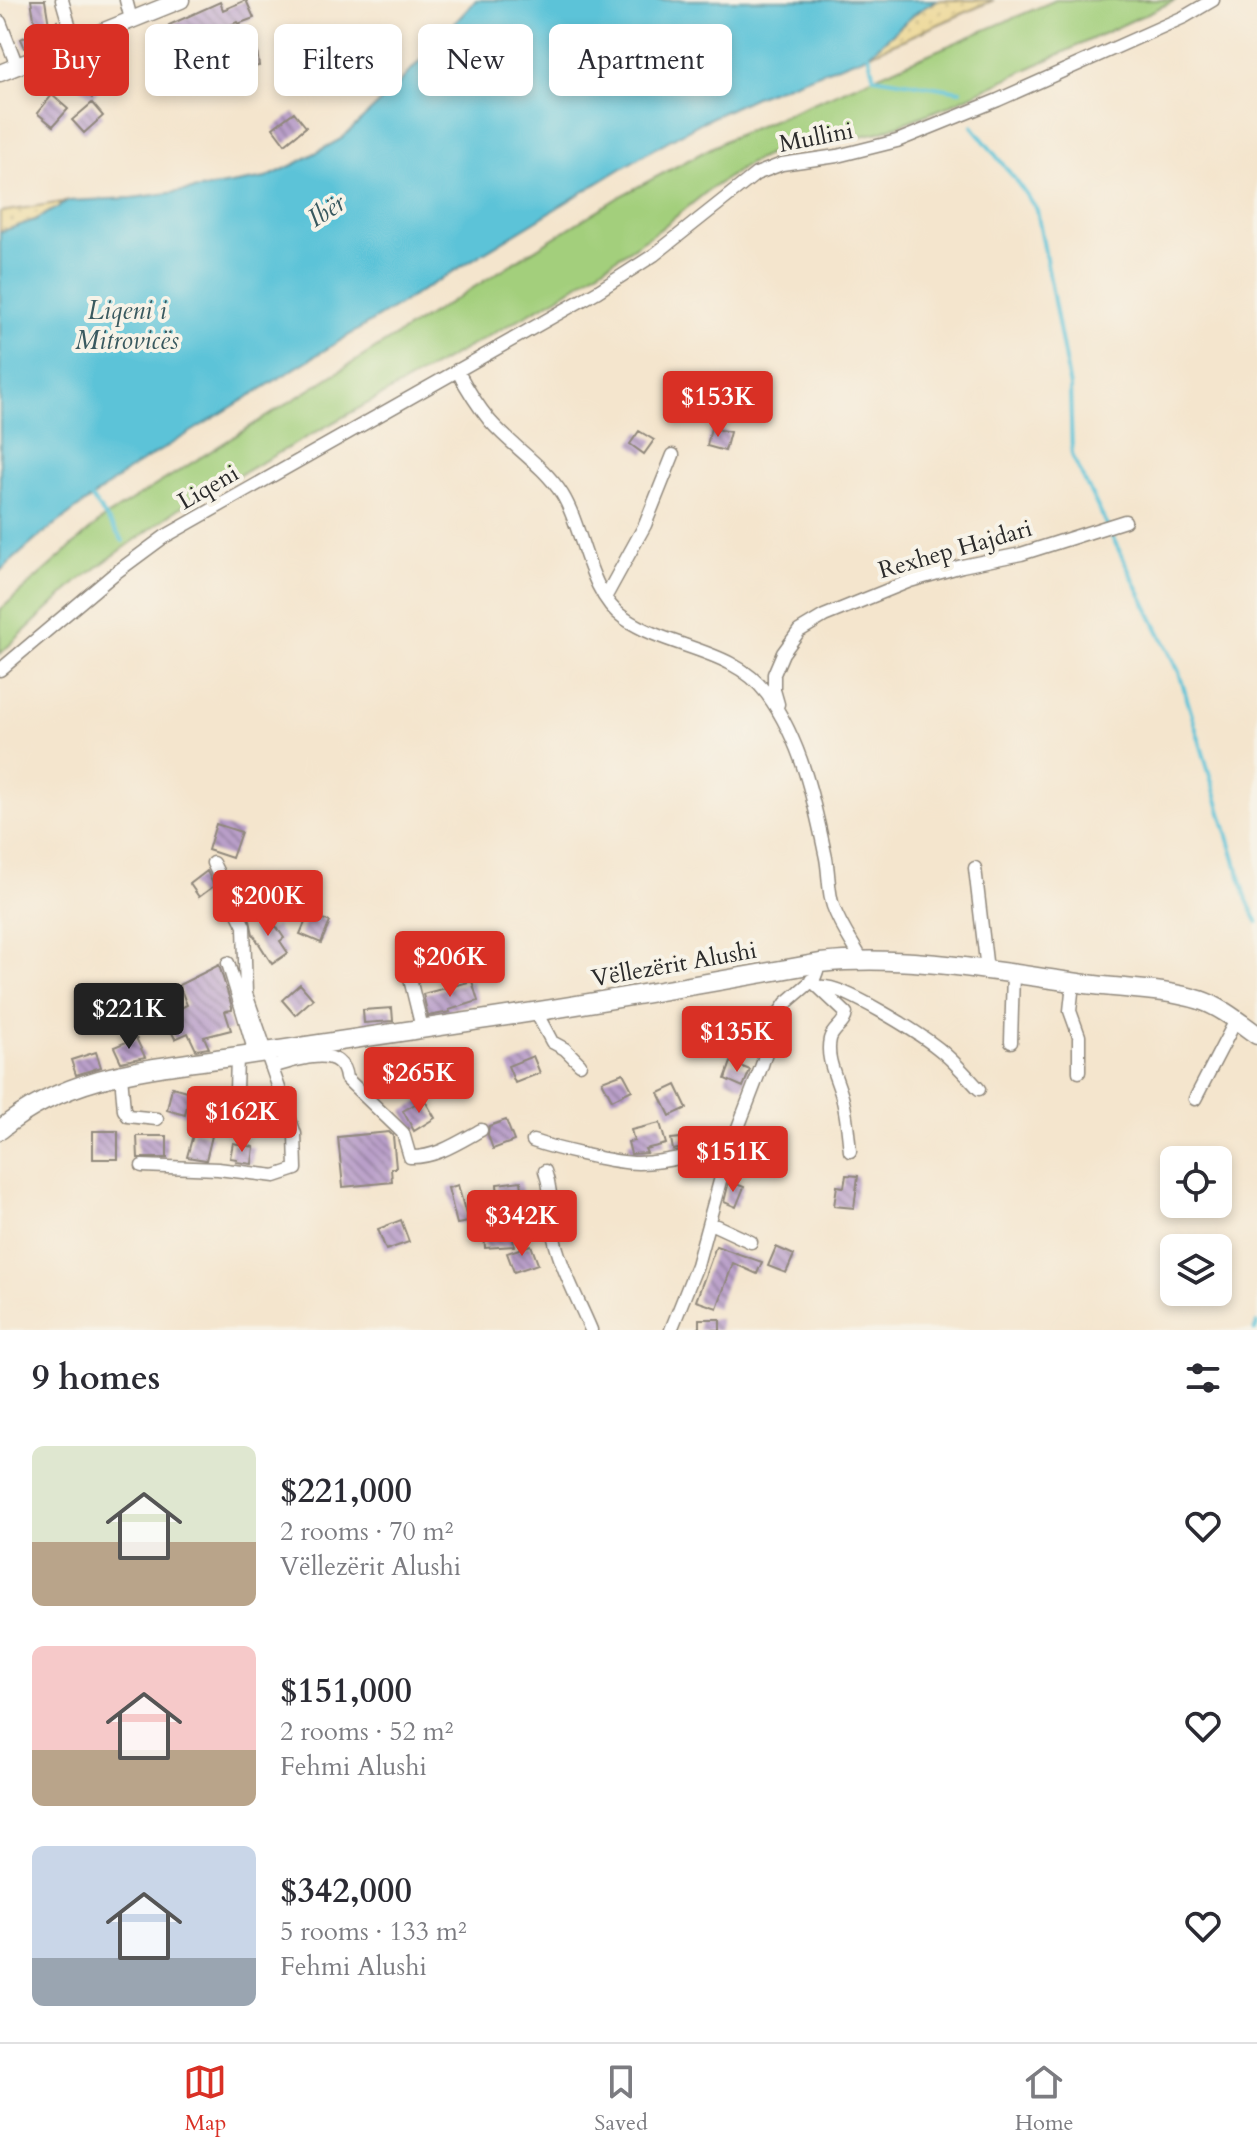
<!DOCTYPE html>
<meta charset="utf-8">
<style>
body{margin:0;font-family:Cardo,serif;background:#f7f7f7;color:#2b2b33;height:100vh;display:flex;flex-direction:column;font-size:30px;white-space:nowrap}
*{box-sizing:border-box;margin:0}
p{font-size:26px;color:#7c7c81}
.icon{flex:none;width:44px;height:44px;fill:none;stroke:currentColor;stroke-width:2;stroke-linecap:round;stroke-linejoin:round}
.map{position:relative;height:1330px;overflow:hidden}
.drawer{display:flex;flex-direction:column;background:#fff;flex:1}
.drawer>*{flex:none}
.hud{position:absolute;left:24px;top:24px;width:800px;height:72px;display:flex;gap:16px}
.tools{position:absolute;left:1160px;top:1146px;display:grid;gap:16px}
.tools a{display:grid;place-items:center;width:72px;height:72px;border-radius:12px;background:#fff;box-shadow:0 4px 12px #0003;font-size:40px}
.price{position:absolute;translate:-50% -68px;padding:0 18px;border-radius:8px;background:#d93025;color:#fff;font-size:26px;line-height:52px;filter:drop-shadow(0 2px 4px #0008)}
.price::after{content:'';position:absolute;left:50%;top:48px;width:24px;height:18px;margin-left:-12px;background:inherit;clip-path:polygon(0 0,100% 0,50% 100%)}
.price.selected{background:#222;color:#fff}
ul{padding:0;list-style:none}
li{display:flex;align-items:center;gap:24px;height:200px;padding:0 32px}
li span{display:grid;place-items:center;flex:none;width:224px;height:160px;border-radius:12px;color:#555}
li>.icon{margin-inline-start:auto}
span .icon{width:96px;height:96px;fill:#fffc;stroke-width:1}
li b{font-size:34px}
h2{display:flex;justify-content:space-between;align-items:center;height:96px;padding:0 32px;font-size:34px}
.chip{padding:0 28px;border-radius:12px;background:#fff;box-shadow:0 4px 12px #0003;font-size:28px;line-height:72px}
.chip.selected{background:#d93025;color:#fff}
.tab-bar{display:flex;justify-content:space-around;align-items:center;height:112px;border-top:2px solid #e1e1e2;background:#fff;font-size:22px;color:#7c7c81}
.tab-bar a{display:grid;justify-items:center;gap:4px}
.tab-bar .selected{color:#d93025}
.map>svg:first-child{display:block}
</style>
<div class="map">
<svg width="1257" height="1330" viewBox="0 0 1257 1330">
<defs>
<pattern id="sand-dots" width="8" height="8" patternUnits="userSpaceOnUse" patternTransform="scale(2)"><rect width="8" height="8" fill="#eeda9e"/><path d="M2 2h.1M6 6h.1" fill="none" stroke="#cb8" stroke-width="1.8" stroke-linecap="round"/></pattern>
<pattern id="building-back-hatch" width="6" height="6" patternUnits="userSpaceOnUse" patternTransform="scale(2)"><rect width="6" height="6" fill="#b99fc9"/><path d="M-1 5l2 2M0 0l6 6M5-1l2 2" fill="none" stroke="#9782a3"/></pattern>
</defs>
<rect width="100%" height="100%" fill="#f7f3e8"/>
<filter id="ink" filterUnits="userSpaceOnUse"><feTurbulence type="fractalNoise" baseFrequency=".0125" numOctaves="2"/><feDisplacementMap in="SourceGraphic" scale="16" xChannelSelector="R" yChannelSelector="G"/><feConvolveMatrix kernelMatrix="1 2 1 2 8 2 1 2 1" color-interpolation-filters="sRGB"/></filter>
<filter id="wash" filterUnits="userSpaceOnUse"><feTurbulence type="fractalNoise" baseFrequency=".006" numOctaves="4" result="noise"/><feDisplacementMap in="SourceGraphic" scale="32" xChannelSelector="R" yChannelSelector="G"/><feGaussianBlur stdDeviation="1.8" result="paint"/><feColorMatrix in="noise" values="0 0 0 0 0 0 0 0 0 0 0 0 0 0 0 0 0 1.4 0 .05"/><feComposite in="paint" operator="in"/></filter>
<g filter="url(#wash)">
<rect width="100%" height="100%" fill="#f4e5cd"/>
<path fill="url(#sand-dots)" stroke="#8c8264" stroke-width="2" d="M936,0H994L868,55L917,12Z
M69,201L35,220L0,232V212Z"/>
<path fill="#a3cf7b" stroke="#677d53" stroke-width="2" d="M1056,0H1176L946,107L880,132L840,140L784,147L750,163L709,190L659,230L557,298L178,509L77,582L0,654V610L105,517L622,195L728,139Z"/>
<path fill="#5bc3d8" stroke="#437782" stroke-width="2" d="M476,0H936L917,12L868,55L755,97L702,122L650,151L132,468L40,536L0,571V232L35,220L69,201L132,198L207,188L266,178L297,163L341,139L389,94Z"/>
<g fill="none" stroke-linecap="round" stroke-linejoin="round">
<path stroke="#5bc3d8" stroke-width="4" d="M868,55L874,77L960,91
M972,126L1014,178L1037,210L1070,387L1072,455L1179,672L1247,900L1257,922
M91,497L123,541
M1255,1330L1257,1323"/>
</g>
<g id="blocks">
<path fill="url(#building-back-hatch)" d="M31,0H45L49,25L57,21L61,31L25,48L21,39L36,31Z
M246,0L254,18L238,24L237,22L179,48L169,25L220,2L223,10Z
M257,50L259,66L222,72L219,56Z
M86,65L106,82L92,98L72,81Z
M52,95L68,109L53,126L37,113Z
M92,103L103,116L84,133L72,120Z
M294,112L306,127L285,144L273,128Z
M711,428L730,432L725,451L707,446Z
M639,431L654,440L644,454L630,444Z
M216,824L241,832L232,858L208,850Z
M207,871L214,886L199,897L190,884Z
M258,911L269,930L276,926L284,938L280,941L288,953L272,964L253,934L249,916Z
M309,913L330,922L321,943L300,934Z
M219,965L232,1007V1010L225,1011L231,1030L204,1037L209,1048L196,1050L188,1033L175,1039L164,1016L187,1005L179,985Z
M472,981L478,1001L449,1010L450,1012L428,1016L423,994Z
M300,984L313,999L295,1015L282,1000Z
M392,1008L393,1021L364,1023L363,1010Z
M136,1038L145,1057L121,1062L114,1047Z
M398,1048V1064L373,1065L372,1049Z
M96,1052L101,1067L76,1075L71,1060Z
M533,1056L540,1073L515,1083L508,1066Z
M731,1062L750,1070L743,1087L725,1079Z
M623,1073L632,1090L612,1100L602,1081Z
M676,1085L687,1108L670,1116L659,1093Z
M172,1087L190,1092L185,1115L167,1110Z
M424,1099L435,1118L414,1131L403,1111Z
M506,1120L514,1141L493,1149L488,1135L489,1126Z
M660,1123L666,1144L645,1149L647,1153L631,1154L628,1142L634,1141L631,1130Z
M93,1131H118V1159H93Z
M194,1131L212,1136L206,1160L187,1157Z
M389,1132L393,1136L396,1168H391L392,1182L343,1187L338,1137Z
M137,1136H167V1158H138Z
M692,1137L693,1146L673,1150L671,1139Z
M233,1143L254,1147L252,1164L236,1162L237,1159L230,1158Z
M846,1175L858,1176L854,1208L834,1206L837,1186L844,1187Z
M521,1181L524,1206L499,1209L497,1184Z
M729,1181L744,1187L736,1207L724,1202Z
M458,1185L468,1222L457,1224L448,1188Z
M401,1220L409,1242L386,1250L378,1229Z
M512,1229L514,1246L485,1248L484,1231Z
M531,1245L538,1264L514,1272L507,1253Z
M716,1246L762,1262L757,1274L733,1263L717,1308L696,1301Z
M776,1247L794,1255L786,1273L768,1266Z
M699,1319H720V1330H699Z"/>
</g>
</g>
<g filter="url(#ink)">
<use href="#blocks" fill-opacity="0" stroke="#90887c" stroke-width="2"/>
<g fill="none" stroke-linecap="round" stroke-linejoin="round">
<g stroke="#90887c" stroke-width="15">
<path id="minor" d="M62,0L74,42
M126,0L131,19
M0,22L17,66
M457,370C466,387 477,405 490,421C513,447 543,465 562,494C584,529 588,593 624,618C668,649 734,648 767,694C802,742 814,801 826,858C829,874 828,891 833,906C840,926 852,942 862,960
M606,596L645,525L673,455
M0,670L114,574L164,537L598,291L654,255L756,174L782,164L837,156L897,141L998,100L1184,17L1213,0
M778,704L774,690V674L783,653L799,631L824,616L910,581L962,566L1021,554L1125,521
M975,868L987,970
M228,963L255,1053
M410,979L422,1028
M811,980L846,1013C845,1025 833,1028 830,1039C825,1061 839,1081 843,1101C847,1117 848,1134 850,1151
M1073,983L1070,1011L1079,1036V1072
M820,987C841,983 920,1034 939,1049C954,1061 966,1075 979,1089
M536,1012L552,1042L565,1049L580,1064
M1011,1042L1013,973
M272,1067C294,1061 342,1042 346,1078L403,1133L410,1157C436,1158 459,1142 481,1130
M121,1075L124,1110L128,1116L157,1119
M1195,1099L1236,1020
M235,1126L237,1056
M533,1141C556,1149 615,1163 638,1163C671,1162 701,1153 732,1144
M142,1166L218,1169L275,1176L296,1169L295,1134L246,994L244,926L213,863
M545,1171C553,1195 549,1206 552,1228C557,1261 578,1299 591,1330
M710,1223L751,1242
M671,1330L697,1265L726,1159L762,1065L778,1015L786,1003L814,979L820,963"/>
</g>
<g stroke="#90887c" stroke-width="19">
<path id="tertiary" d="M0,73L181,0"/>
</g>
<g stroke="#90887c" stroke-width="21">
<path id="secondary" d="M0,1130C68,1073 155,1068 239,1056C315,1045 391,1033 467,1022C585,1005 703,984 820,963C910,954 997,972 1086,984C1123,989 1164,989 1200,1000C1221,1007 1239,1022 1257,1035"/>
</g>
<use href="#minor" stroke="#fff" stroke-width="12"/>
<use href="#tertiary" stroke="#fff" stroke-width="16"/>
<use href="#secondary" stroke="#fff" stroke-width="18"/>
</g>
</g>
<g text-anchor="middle" stroke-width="8" stroke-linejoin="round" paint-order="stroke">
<g font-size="24" fill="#2b2b2b" stroke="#f7f3e8">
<text transform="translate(816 137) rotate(-11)" y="8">Mullini</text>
<text transform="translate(208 487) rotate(-30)" y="8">Liqeni</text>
<text transform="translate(955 549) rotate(-16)" y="8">Rexhep Hajdari</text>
<text transform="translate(674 964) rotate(-10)" y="8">Vëllezërit Alushi</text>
</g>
<g font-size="26" font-style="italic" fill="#39595f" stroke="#f7f3e8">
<text transform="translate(326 210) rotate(-33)" y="9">Ibër</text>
<text x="127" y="319">Liqeni i<tspan x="127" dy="30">Mitrovicës</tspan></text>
</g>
</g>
</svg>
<div class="tools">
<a><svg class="icon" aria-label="locate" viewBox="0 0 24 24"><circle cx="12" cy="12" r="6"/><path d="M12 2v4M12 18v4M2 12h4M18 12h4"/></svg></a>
<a><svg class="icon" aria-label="layers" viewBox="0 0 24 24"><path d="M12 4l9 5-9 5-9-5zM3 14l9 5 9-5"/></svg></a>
</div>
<b class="price" style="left:718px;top:439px">$153K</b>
<b class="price" style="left:268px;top:938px">$200K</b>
<b class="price" style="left:450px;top:999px">$206K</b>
<b class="price selected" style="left:129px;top:1051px">$221K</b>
<b class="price" style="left:737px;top:1074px">$135K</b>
<b class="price" style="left:419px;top:1115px">$265K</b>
<b class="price" style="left:242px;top:1154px">$162K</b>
<b class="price" style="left:733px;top:1194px">$151K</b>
<b class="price" style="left:522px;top:1258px">$342K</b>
<div class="hud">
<a class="chip selected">Buy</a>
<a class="chip">Rent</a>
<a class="chip">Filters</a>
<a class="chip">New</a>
<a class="chip">Apartment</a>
</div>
</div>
<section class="drawer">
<h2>9 homes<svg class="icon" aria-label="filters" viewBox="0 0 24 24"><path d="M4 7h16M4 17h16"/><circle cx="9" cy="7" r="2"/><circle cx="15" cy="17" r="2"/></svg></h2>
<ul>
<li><span style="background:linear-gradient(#dfe7d0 60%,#b9a48a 0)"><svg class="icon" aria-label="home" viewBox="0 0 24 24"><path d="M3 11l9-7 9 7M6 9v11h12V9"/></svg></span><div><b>$221,000</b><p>2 rooms · 70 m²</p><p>Vëllezërit Alushi</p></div><svg class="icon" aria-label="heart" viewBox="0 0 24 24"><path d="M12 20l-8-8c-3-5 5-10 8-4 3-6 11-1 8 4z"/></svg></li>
<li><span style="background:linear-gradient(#f6c9c9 65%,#b9a48a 0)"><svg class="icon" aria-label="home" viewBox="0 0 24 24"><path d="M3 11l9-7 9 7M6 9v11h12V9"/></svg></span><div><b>$151,000</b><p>2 rooms · 52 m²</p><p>Fehmi Alushi</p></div><svg class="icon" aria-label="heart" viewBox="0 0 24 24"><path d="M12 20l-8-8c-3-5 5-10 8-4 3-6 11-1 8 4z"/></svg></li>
<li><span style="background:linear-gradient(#c9d6e8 70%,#9aa5b1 0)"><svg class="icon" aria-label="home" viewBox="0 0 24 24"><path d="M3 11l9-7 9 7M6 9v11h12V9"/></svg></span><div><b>$342,000</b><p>5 rooms · 133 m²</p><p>Fehmi Alushi</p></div><svg class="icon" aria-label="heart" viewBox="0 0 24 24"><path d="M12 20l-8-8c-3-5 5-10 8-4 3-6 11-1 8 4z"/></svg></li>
</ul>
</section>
<nav class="tab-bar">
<a class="selected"><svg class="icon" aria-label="map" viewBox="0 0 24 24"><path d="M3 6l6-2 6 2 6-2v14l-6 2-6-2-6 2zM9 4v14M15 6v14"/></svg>Map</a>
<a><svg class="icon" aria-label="saved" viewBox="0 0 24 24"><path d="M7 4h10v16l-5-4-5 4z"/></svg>Saved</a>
<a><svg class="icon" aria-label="home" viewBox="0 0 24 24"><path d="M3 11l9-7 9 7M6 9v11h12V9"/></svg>Home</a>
</nav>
